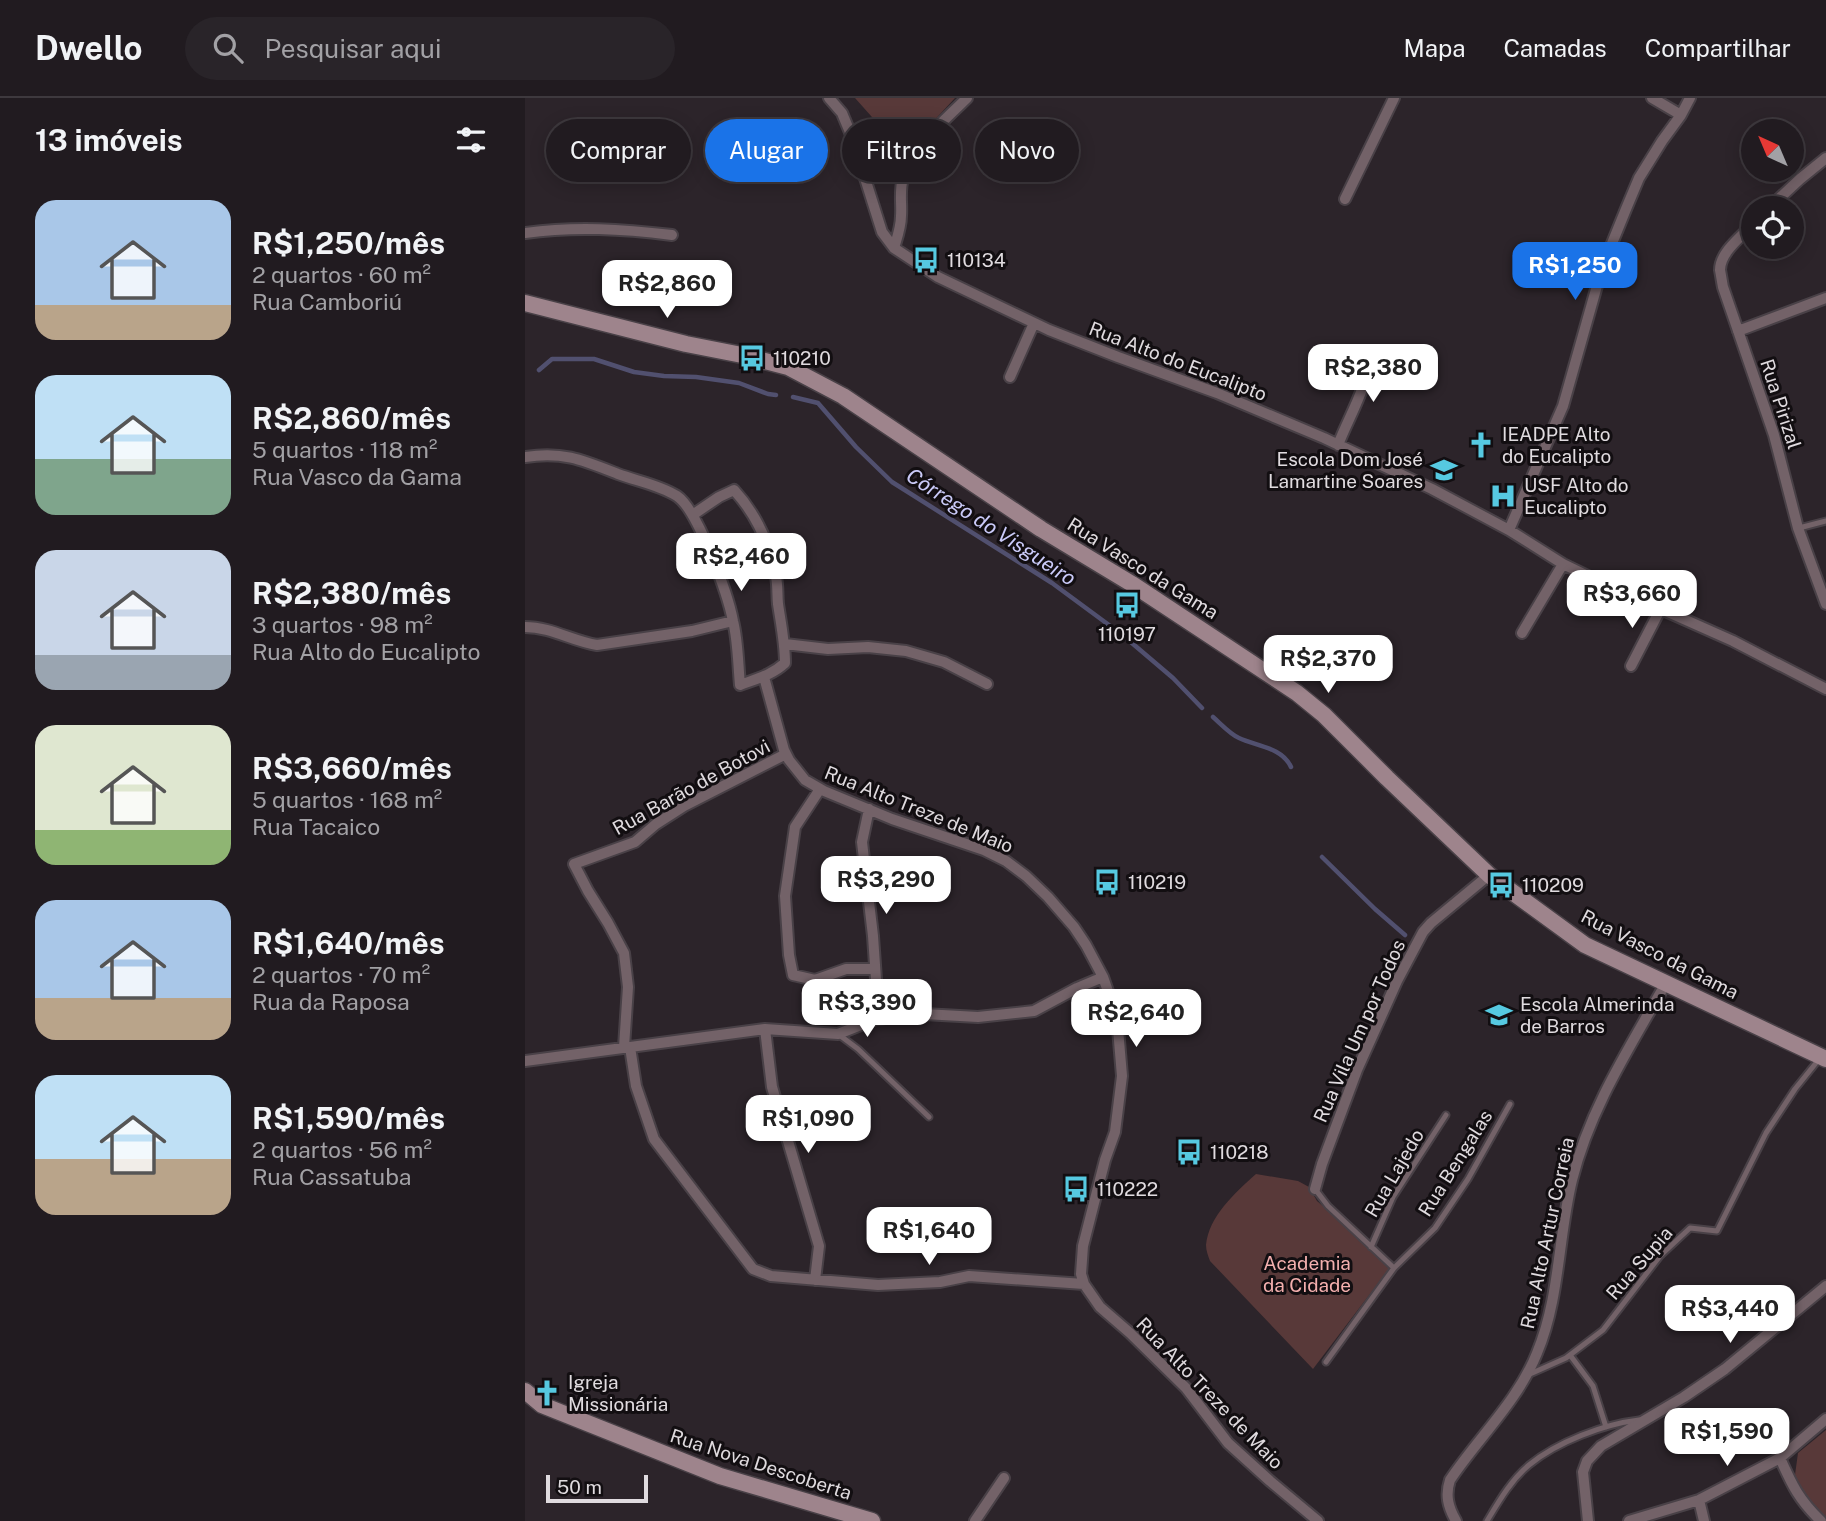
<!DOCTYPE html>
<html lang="pt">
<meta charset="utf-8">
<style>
body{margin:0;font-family:"Public Sans",sans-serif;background:#292429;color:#f1f3f6;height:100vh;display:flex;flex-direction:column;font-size:26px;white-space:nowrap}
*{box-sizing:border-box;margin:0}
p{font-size:23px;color:#a2a1a5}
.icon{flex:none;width:38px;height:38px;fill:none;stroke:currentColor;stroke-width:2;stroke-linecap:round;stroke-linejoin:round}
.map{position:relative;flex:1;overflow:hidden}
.sheet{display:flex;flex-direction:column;background:#211b20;width:525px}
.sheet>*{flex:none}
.banner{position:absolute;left:21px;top:21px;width:665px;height:63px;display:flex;gap:14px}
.needle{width:46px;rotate:316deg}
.fabs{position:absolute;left:1216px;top:21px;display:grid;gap:14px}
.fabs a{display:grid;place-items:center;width:63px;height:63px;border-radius:50%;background:#211b20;box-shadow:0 4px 18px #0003,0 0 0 2px #3e393e;font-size:35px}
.scale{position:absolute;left:21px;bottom:18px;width:102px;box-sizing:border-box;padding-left:7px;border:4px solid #e0dbdf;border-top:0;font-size:19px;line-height:24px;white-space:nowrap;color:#e0dbdf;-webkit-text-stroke:5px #120e11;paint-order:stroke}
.price{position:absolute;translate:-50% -60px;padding:0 16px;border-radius:14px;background:#fff;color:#222;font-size:23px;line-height:46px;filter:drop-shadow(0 2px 4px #0008)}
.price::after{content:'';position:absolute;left:50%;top:42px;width:21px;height:16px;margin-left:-10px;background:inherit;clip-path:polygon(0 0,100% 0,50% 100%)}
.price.on{background:#1a73e8;color:#fff}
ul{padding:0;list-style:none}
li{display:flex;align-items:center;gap:21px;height:175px;padding:0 35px}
li span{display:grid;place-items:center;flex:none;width:196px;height:140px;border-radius:21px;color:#555}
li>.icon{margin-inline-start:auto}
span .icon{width:84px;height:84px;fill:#fffc;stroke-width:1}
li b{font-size:30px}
h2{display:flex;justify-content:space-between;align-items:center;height:84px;padding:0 35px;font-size:30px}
.tag{padding:0 24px;border-radius:32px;background:#211b20;box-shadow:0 4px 18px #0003,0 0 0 2px #3e393e;font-size:24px;line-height:63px}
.tag.on{background:#1a73e8;color:#fff}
header{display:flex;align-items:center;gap:42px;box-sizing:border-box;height:98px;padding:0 35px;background:#211b20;border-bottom:2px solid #3e393e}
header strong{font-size:33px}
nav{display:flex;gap:38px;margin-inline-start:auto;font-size:24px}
.search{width:490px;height:63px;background:#292429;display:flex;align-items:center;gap:18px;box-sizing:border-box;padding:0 24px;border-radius:38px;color:#a2a1a5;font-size:26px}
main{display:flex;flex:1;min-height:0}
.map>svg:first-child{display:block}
</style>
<header>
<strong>Dwello</strong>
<div class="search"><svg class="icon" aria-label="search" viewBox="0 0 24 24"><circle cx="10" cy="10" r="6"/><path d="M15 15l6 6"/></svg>Pesquisar aqui</div>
<nav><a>Mapa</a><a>Camadas</a><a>Compartilhar</a></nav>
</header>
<main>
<section class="sheet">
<h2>13 imóveis<svg class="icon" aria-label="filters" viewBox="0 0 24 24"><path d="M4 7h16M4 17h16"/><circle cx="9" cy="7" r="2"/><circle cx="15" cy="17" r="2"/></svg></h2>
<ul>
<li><span style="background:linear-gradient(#a9c7e8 75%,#b9a48a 0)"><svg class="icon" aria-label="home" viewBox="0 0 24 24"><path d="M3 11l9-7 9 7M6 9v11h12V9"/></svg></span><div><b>R$1,250/mês</b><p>2 quartos · 60 m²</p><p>Rua Camboriú</p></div></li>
<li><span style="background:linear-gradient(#bfe0f5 60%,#7fa58c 0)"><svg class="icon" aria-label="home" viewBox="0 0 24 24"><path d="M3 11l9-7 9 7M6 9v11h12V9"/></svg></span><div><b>R$2,860/mês</b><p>5 quartos · 118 m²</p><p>Rua Vasco da Gama</p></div></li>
<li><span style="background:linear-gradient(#c9d6e8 75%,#9aa5b1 0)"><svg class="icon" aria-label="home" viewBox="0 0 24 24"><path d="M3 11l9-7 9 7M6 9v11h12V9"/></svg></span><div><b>R$2,380/mês</b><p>3 quartos · 98 m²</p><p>Rua Alto do Eucalipto</p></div></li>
<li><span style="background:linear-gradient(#dfe7d0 75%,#8fb573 0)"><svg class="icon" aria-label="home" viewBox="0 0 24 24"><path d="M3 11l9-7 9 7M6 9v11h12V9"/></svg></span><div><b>R$3,660/mês</b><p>5 quartos · 168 m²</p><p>Rua Tacaico</p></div></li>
<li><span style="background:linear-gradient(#a9c7e8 70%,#b9a48a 0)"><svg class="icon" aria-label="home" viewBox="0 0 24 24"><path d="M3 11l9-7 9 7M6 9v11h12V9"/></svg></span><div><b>R$1,640/mês</b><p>2 quartos · 70 m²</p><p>Rua da Raposa</p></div></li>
<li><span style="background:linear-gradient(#bfe0f5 60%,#b9a48a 0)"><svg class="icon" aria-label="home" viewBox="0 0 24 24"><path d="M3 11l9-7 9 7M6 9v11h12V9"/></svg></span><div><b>R$1,590/mês</b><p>2 quartos · 56 m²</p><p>Rua Cassatuba</p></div></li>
</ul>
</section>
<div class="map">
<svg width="1301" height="1423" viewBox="0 0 1301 1423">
<rect width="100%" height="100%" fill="#2c242a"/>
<path fill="#583939" d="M330,0H430L379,55Z
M731,1076L773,1083L784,1089L792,1103L867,1167L788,1271L685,1163C683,1158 681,1152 681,1147C684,1118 710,1095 731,1076Z
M1301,1332V1420L1284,1406L1270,1377L1273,1355Z"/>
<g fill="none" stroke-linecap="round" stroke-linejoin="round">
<path stroke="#51506f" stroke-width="4.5" d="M14,272L27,261H69L109,274L139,278L171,279L214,285L243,296L251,297
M268,299L293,305L331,349L367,384L527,485L588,530
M601,540L648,580L677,610
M688,619C696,626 705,636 714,640C731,648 757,649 766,669
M797,759L850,811L880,837"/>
<g stroke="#494147" stroke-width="9">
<path id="service" d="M1274,430L1301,423
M313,936L333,951L404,1019
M790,1091L803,1108L869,1170
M846,1149L868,1099L921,1017
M1045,1257L1068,1288L1081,1329
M801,1264L869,1170L910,1130L943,1081L985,1006
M1005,1276L1041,1260L1078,1232L1135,1158L1165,1130L1192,1133L1241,1035L1270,991L1295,960
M962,1423C974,1403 986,1382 1004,1367C1032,1344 1079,1326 1114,1322"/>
</g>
<g stroke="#494147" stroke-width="14">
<path id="minor" d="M304,0L317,15L327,39L357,134L369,150L413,179L524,232L593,259L692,295L799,340L907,391L984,432L1038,466L1073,483L1208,543L1301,591
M1127,0L1156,17
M820,101L869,0
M1244,110L1275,81L1301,60
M1228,126C1217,138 1195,154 1195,172C1196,177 1197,184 1198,189L1249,337L1273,430L1301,506
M0,135C50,128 98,131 147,137
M369,150C372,140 376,129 376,118C377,106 374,93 378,80C387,49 420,22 442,0
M1213,233L1301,200
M485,279L509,225
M813,347C824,318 844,287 844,257
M0,359C38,353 58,362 93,376C112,383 135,387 152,398C173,412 203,497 208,523C213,543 213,566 215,587C231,581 247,577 260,565C260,545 256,526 253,506C252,497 253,488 251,479C245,447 231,416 209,392L194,399L169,416
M984,432L1038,308L1077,170L1101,111L1114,80L1137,43L1156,17L1165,0
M0,529C26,529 47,543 72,547L167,533L208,523
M997,535L1038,466
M260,546L303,551L343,549L381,553L419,564L462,586
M1106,568L1136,510
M239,579L259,652L264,662L280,682L299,693L367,721L459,752L481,763L501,778L523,799L549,829L561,847L578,879L592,919L597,978L590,1034L580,1062L558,1148L556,1176L559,1186L575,1209L605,1235L661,1290L703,1345L745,1383L793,1423
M295,691L270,729L260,798L264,857L268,877L290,882L321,871H350
M344,711L337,744L348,838L352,896L351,921
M240,931L247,989L294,1148L290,1182
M99,949L103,889L99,855L83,825L63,793L49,766L110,744L131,726L159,708L261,656
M105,949L111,988L129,1041L228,1171L246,1178L353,1187L415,1184L444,1178L559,1186
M0,963L240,931L313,936L351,921L399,916L453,919L509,913L552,890L578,879
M790,1091L797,1066L832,972L872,883L898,834L906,825L964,777
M1255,1360C1267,1387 1274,1402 1296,1423
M1174,1402L1179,1423
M450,1423L479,1380
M931,1423C923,1409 920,1397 925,1382C953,1340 993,1303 1012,1255C1035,1200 1033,1139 1047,1082C1065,1010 1105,949 1141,885
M1063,1423L1058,1374L1062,1363L1076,1348L1159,1299L1200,1271L1301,1188
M1104,1423L1174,1402L1255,1360L1301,1321"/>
</g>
<g stroke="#494147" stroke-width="19">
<path id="secondary" d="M0,205L161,246L217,257L263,269L318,298L516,431L607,486L772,595L799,617L862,680L964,777L1060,847L1301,961
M0,1293L17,1307L195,1378L347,1423"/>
</g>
<use href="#service" stroke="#736268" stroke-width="5"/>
<use href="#minor" stroke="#736268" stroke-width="10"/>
<use href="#secondary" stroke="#9e848c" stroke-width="16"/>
</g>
<defs>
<g id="bus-bare" transform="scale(2.1)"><path d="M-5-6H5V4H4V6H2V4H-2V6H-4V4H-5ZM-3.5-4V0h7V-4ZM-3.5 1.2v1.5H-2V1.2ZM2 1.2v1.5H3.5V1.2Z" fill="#56c9e1" stroke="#120e11" stroke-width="2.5" paint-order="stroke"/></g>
<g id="church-bare" transform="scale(2.1)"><path d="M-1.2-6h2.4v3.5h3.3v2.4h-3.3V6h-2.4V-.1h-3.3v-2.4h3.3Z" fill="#56c9e1" stroke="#120e11" stroke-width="2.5" paint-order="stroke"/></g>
<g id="school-bare" transform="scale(2.1)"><path d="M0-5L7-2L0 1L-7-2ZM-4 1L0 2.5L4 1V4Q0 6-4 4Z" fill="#56c9e1" stroke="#120e11" stroke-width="2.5" paint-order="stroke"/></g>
<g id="hospital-bare" transform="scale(2.1)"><path d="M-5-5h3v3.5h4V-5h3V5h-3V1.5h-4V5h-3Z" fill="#56c9e1" stroke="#120e11" stroke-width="2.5" paint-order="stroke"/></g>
</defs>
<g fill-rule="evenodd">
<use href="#bus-bare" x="401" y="162"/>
<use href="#bus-bare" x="227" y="260"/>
<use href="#church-bare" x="956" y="347"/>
<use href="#school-bare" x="919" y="372"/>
<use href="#hospital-bare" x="978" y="398"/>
<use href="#bus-bare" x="602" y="507"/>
<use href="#bus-bare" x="582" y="784"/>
<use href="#bus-bare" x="976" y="787"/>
<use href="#school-bare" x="974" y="917"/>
<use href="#bus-bare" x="664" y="1054"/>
<use href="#bus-bare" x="551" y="1091"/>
<use href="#church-bare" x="22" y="1295"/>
</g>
<g text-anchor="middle" stroke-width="6" stroke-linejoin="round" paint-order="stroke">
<g font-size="19" fill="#e0dbdf" stroke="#120e11" text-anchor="start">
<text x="422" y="169">110134</text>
<text x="248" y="267">110210</text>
<text x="977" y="343">IEADPE Alto<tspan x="977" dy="22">do Eucalipto</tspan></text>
<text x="898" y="368" text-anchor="end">Escola Dom José<tspan x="898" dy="22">Lamartine Soares</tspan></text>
<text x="999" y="394">USF Alto do<tspan x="999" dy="22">Eucalipto</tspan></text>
<text x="602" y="543" text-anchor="middle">110197</text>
<text x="603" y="791">110219</text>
<text x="997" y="794">110209</text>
<text x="995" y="913">Escola Almerinda<tspan x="995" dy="22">de Barros</tspan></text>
<text x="685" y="1061">110218</text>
<text x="572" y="1098">110222</text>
<text x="43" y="1291">Igreja<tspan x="43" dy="22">Missionária</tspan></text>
</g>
<g font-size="19" fill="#e0dbdf" stroke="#120e11">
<text transform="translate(653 263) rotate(21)" y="7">Rua Alto do Eucalipto</text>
<text transform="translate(1256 306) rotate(72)" y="7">Rua Pirizal</text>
<text transform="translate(618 470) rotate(32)" y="7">Rua Vasco da Gama</text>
<text transform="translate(166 689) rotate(-29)" y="7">Rua Barão de Botovi</text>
<text transform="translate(394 711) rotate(22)" y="7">Rua Alto Treze de Maio</text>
<text transform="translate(1135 856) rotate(27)" y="7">Rua Vasco da Gama</text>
<text transform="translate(834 933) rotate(-66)" y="7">Rua Vila Um por Todos</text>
<text transform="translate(930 1065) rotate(-58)" y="7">Rua Bengalas</text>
<text transform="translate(869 1075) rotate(-60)" y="7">Rua Lajedo</text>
<text transform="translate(1022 1135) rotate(-78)" y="7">Rua Alto Artur Correia</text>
<text transform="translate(1114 1165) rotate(-49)" y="7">Rua Supia</text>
<text transform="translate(685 1295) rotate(46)" y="7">Rua Alto Treze de Maio</text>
<text transform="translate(236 1366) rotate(18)" y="7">Rua Nova Descoberta</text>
</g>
<g font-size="19" fill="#f3afae" stroke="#120e11">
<text x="782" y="1172">Academia<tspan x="782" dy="22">da Cidade</tspan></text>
</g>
<g font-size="21" font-style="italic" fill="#cacaf8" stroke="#120e11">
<text transform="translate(466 429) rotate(33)" y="7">Córrego do Visgueiro</text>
</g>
</g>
</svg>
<div class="fabs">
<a><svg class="needle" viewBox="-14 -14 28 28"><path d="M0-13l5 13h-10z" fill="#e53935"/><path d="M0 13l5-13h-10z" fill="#a2a1a5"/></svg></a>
<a><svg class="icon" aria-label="locate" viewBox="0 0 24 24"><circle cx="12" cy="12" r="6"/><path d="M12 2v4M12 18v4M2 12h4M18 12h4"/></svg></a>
</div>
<div class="scale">50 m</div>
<b class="price on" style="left:1050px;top:204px">R$1,250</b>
<b class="price" style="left:142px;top:222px">R$2,860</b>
<b class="price" style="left:848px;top:306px">R$2,380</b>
<b class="price" style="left:216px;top:495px">R$2,460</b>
<b class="price" style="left:1107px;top:532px">R$3,660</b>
<b class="price" style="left:803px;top:597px">R$2,370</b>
<b class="price" style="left:361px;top:818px">R$3,290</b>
<b class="price" style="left:342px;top:941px">R$3,390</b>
<b class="price" style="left:611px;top:951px">R$2,640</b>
<b class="price" style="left:283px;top:1057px">R$1,090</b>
<b class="price" style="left:404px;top:1169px">R$1,640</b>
<b class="price" style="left:1205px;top:1247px">R$3,440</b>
<b class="price" style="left:1202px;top:1370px">R$1,590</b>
<div class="banner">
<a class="tag">Comprar</a>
<a class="tag on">Alugar</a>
<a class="tag">Filtros</a>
<a class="tag">Novo</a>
</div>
</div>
</main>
